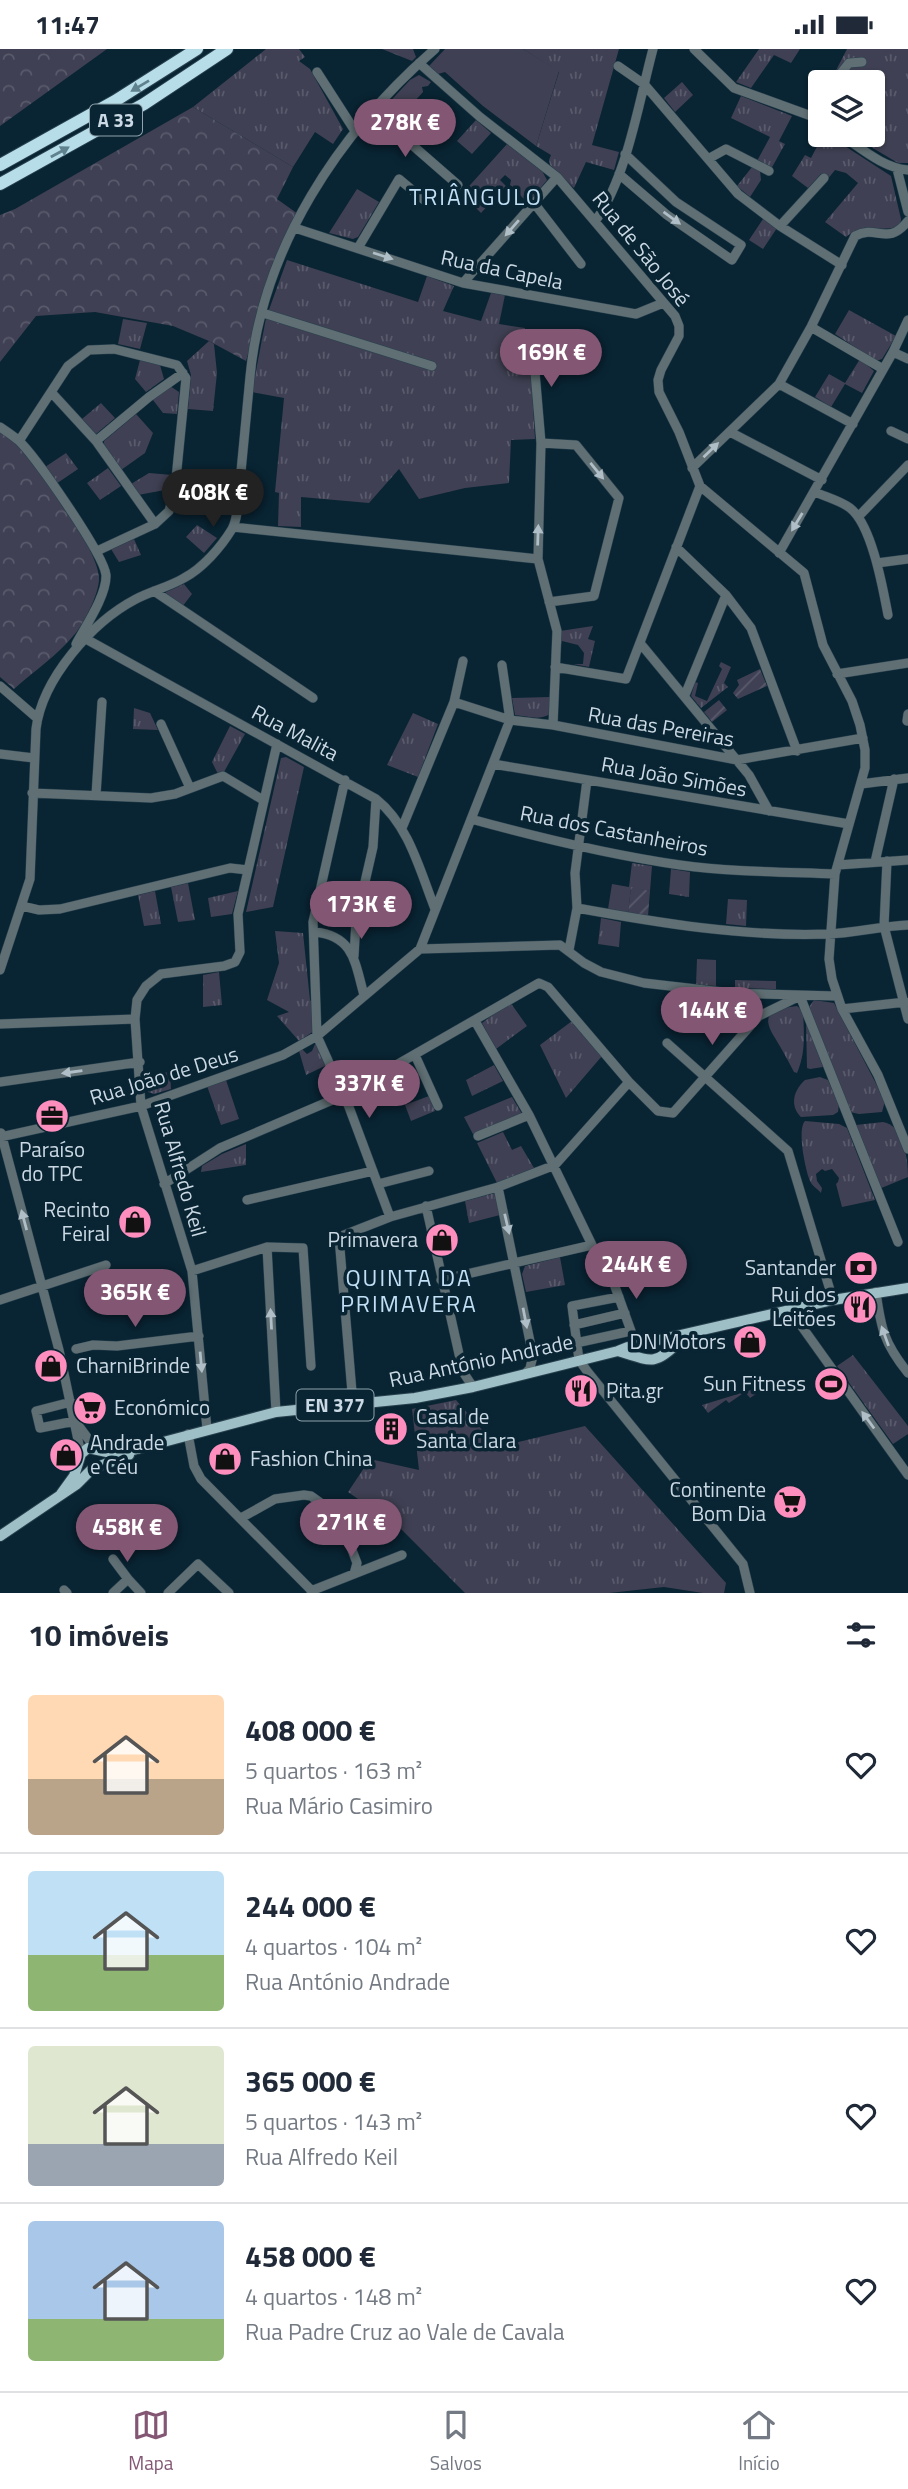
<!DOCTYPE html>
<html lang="pt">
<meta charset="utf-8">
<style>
body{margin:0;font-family:"Titillium Web",sans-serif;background:#f6f6f7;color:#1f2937;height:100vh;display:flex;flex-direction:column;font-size:26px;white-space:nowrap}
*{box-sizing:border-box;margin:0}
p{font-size:23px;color:#747a83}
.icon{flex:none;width:38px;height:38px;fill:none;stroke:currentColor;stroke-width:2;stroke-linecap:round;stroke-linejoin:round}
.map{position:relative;height:1544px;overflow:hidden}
.sheet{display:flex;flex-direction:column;background:#fff;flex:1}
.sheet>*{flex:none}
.controls{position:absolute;left:808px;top:21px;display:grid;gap:14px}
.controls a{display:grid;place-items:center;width:77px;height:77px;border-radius:7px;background:#fff;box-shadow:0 2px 5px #0004;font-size:35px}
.price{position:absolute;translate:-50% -60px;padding:0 16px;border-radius:24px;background:#835674;color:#fff;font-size:23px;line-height:46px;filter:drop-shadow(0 2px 4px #0008)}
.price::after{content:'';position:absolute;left:50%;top:42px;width:21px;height:16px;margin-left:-10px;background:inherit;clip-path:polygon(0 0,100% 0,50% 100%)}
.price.current{background:#222;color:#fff}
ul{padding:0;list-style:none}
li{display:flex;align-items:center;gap:21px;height:175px;padding:0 28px}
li+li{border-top:2px solid #e0e1e3}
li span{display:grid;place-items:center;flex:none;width:196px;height:140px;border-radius:7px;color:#555}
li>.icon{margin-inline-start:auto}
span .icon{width:84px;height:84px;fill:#fffc;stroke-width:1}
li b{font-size:30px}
h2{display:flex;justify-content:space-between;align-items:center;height:84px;padding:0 28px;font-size:30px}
.status{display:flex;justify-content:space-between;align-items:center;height:49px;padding:0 35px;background:#fff;direction:ltr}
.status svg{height:19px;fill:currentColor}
.tab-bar{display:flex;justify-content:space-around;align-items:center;height:98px;border-top:2px solid #e0e1e3;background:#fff;font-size:19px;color:#747a83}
.tab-bar a{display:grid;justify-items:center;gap:4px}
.tab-bar .current{color:#835674}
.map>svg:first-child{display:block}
</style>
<div class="status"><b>11:47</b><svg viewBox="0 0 49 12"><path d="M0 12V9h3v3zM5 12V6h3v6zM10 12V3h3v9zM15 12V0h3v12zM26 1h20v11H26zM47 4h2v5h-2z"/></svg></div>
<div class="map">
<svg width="908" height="1544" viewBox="0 0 908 1544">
<defs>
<pattern id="grass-tufts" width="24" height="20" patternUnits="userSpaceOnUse" patternTransform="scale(1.75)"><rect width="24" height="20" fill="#3f4053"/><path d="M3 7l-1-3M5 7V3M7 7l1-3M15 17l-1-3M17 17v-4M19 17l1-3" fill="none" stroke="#595b6c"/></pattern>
<pattern id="forest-crowns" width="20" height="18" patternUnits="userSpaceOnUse" patternTransform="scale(1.75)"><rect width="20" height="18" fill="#3f4053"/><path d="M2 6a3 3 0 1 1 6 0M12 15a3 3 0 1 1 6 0" fill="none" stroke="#595b6c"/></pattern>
<pattern id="garden-furrows" width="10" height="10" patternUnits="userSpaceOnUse" patternTransform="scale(1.75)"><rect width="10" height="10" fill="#3f4053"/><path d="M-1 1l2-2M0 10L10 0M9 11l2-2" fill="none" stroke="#595b6c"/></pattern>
</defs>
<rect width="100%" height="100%" fill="#092433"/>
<path fill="url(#grass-tufts)" d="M266,0H299L305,8L299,12L310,20L343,80L333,95L315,83L293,118L193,58Z
M523,0H619L592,96L619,103L614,121L586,113L574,139L550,116L549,111L551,106L536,97L559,23Z
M759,0H800L791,14L774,6L751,39L736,33Z
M847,0H908V114H898L851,86H873V33H830Z
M419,26L431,33L428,37L422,38L423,43L414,53L425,63L407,84L383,60L410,31Z
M682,33L693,46L675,63L664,49Z
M741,47L792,67L779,92L785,95L771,120L757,112L770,88L731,69Z
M476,71L491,84L472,105L457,92Z
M823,86H828L891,127L901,170L900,177C881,184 863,173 846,188L825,173L858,134L846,124L835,121L827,131L821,125L808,139L792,127L805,106L811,109Z
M507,95L542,122L547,131L528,154L510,136L511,131L505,126L500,131L506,137L481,164L462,145Z
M752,118L760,122L761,131L750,148L737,137Z
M357,140L379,153L358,188L353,190L329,184Z
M763,170L777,179L763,200L749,191Z
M287,211L418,253L427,227L454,237L443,262L481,272L491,244L505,246L499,275L525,279V299L530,302L535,390L511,391L509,434L465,439L419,450L399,420L369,454L301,448V478L278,477L279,444L275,443L284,349L252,343L266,269Z
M849,261L896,287L882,310L876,312L835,285Z
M123,270L147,274L140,300L118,295Z
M209,292L214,295L217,324L213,362L188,360L191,326L187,312Z
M860,310L874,322L862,344L845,335L831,358L815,348L829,325L845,334Z
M140,311L160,316L164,330L146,343L135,330Z
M170,337L179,343L177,365L163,364L153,351Z
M101,354L115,369L96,385L82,370Z
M136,365L153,384L145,404L121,421L104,397V392Z
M66,404L78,420L56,435L45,418Z
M108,419L121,437L100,451L87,434Z
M149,424L172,426L170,440L138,446L131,435Z
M197,476L217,489L204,504L186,488Z
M134,490L141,506L119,513L111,500Z
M184,535L192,545L182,558L165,546L166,543Z
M593,577L588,590L595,592L589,618L573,615H583L584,604L578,596L562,592L560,601V582Z
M721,613L731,618L724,634L728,638L701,659L691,647L695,633L698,634L695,647L707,652L722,620L719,617Z
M550,648V665C539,672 527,667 515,666L512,649Z
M134,659L150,664L158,681L133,680Z
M413,664L438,675L418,728L387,716Z
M230,677L245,685L224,723L218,725L212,713Z
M286,708L304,718L273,858L246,863L281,709Z
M632,814L652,817L650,842L631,839L628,864L608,860L612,835L629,838Z
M671,820L690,823L689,848L669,845Z
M188,834L195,871L178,873L171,838Z
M155,842L161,875L144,877L138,846Z
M238,842L232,865L211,868L208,849Z
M728,850L747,851L746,877L726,875Z
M601,869L621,873L619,898L598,895Z
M275,882L303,884L310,951L315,957L314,982L299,992L277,967L289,963L267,951L279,914Z
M697,910L716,911V937L696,936Z
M219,923L222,956L203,958V926Z
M735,931L776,932V940L735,939Z
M814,951L834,954L885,1052L882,1063L859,1065L850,1063L809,958Z
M510,953L527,977L496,1000L482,974Z
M797,957L803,962C804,983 806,1004 797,1024L794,1023C788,1012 782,1000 775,989C759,964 773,960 797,957Z
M572,972L602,1007L566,1049L540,996Z
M806,973L823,1018L810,1020L807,1019Z
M323,991L333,1013L306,1026L299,1002L302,1000L307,1005L312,1002L316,993Z
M494,1016L503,1032L472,1047L466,1031Z
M170,1023L171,1040L154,1045L148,1043L145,1026Z
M820,1028L828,1031L839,1055L838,1063L833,1066L801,1068C789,1056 794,1041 805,1031Z
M226,1031L239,1070L221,1076L207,1037Z
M429,1047L435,1062L411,1072L405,1056Z
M512,1048L522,1065L474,1087L464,1068Z
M805,1072L839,1075L847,1079L875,1151L842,1158L836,1135L838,1133L839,1129L832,1120L825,1122L822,1120L816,1125L817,1132L822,1139L821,1144C818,1140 812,1137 810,1132C805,1120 797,1080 805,1072Z
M883,1073C904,1076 908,1111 908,1128L879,1140L856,1076Z
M503,1083L512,1101L521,1097L534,1119L497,1134L477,1094Z
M246,1095V1116L201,1123L202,1117L222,1105Z
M495,1144L500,1166L469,1174L465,1152Z
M560,1208L565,1236L526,1243L522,1225L525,1217Z
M853,1306L908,1377V1385L893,1395L837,1317Z
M764,1337L765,1339L750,1349L745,1343L729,1354L726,1351L708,1364L702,1356Z
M456,1351L497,1398L585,1377L726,1534L724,1544H703L664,1538L609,1544H465L401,1480L348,1443L370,1410L419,1421L412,1360Z"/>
<path fill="url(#forest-crowns)" d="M0,0H107L0,77Z
M382,0H413L416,8L412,12Z
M193,58L293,118L277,150L298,165L268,237L246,312L209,292L173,277L95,263L36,267L0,313V166L15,160Z
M0,381L16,392C37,422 96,494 99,528C100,543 84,575 74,586C59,605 33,623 14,640L0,628Z"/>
<path fill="url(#garden-furrows)" d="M760,620L767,637L738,650L733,644L739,636L737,631Z
M719,651L727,661L712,673L704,663Z
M631,838L650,842L648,867L628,864Z"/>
<path fill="#3f4053" d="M445,0H523L559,22L536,97L483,57L445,23L438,25L429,17Z"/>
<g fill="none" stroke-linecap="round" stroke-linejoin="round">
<g stroke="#28414f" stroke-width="10">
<path id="minor" d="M694,0L734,39L814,68L821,72
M419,14L480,68L557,128L675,267L679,277V287L661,321L658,331L659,343L679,383L700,437L804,524L823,596L852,652L860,676L865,701V719L835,825L829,910L832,930L842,960L878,1026L908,1100
M618,17L644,35L738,145L780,177L842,216
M317,23L355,82
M834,33L849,14L862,13
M372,61L458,136
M814,68L821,56
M841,86C861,99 883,119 908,121
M708,110L726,100L769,122
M897,120L908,163
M619,125L667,166L732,211L741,196L676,153L625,105
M534,154L581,215
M596,171C627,128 639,52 653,0
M780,177L824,129
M295,179L463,234L636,265L663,254
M358,199L399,130L424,151
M463,234L557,128
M263,264L432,317
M811,278L883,320
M532,288L541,394L538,510L557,582L553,676
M893,303L908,310
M779,335L853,375
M51,343L96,392L155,475
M0,378C6,382 12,386 18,391C35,406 104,506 106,526C107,546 85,578 76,595
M891,382L908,390
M730,383L822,431
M19,392L68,317L89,301L114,300L177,316L186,329L175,440L169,462L155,475L97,502
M96,392L149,348L183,324
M541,394L576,396L619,449L594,547L549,553
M692,419L779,335L811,278L855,187C877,175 887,198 908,172
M175,440L238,445
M815,443C826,448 841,452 850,459C872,476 883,540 888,566
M859,467L908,416
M233,478L538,510
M676,498L726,546L751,579L797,702
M779,504L893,303L908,271
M877,514L908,510
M154,542L313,649
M86,590L376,750C409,776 420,822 435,860
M640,594L749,726L769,762
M555,618L626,630L700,437
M837,625L908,614
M0,637L37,669
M685,646L726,546
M454,653L510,671L553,676L737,711L863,689
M907,672L908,665
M161,675L190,739
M0,705L34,709
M493,715L849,775
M345,731L313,873L317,987L349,1058L390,1168
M861,735L908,729
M32,744L151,749L175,745L223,727L263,751
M96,746L102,653
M471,770C540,789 610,806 680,816C731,823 784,823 835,825
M402,779L454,653L463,612
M887,812L884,877L908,970
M875,813L894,730
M838,816L908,811
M22,857L39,861L60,860L230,819L248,821
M577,859L575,824L587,731
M315,883C354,887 355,914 364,946
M420,900L560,896L584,914L601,923L644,934L731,944L836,947
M569,901L577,859C659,874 744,888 828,885C855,884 881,877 908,876
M354,907L356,872L373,798L376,750
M0,921L30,830L36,680C42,630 92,573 136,550C151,542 169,538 184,529C203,519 221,498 232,480C239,468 238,447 240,433C243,398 247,363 250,328C262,199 339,83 435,0
M842,960L906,953
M0,975L135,970
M667,994L788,1102L833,1251
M415,1006L438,1057
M0,1033L140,1013
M1,1084L59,1301L81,1405
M478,1087L529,1066
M0,1088L141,1057L283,1006L317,987L420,900L510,671L502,616
M164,1135L220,1099L344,1046L539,934L548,938L629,1033L658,1062L673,1064L759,967L800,947L898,1193
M378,1135L429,1122
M498,1138L533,1307L530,1319L526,1324
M247,1151L373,1122
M426,1157L463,1323L473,1338
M267,1198L303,1199L311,1317
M192,1222L267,1198L276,1363
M441,1231L592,1196L529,1066L475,972
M876,1243C881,1280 884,1294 908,1324
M619,1248L572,1257L579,1311L587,1322L743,1515L750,1544
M0,1251L106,1216
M790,1261L908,1426
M574,1276L625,1264
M576,1294L631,1282L613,1232
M76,1300L93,1296L117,1297L199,1287
M71,1353L36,1362L40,1379L75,1372
M353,1355L339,1188L390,1168L498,1138L555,1116L629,1033
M78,1376L95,1399
M207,1380L192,1222L141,1057L135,970L137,951L146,937L161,925L224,917L235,913L240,903L238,865L277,695
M188,1385L194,1417L201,1430L314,1544
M241,1469L275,1450L304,1446L311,1447L339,1467L357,1514L354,1525
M113,1510L128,1530
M64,1541L67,1544
M311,1542L402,1506
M113,1544L128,1530L141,1544
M168,1544L198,1515L229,1544"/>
</g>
<g stroke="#28414f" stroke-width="12">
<path id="major" d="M618,1302C659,1315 653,1315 686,1288
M61,1445L74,1427L81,1405L88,1399L107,1403L122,1404L276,1363L415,1349L473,1338L618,1302L628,1298L833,1251L908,1239
M0,1487L77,1435L92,1420L129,1406"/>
</g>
<g stroke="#28414f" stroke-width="14">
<path id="highway" d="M0,116L115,52L197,0
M0,135L144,55L227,0"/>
</g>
<use href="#minor" stroke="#5f6f73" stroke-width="9"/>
<use href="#major" stroke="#9ebfc6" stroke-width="10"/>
<use href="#highway" stroke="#b7dee8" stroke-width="12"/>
</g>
<defs><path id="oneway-solid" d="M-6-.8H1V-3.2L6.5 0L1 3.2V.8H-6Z" transform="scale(1.75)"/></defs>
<g fill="#60818e">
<use href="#oneway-solid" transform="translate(140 37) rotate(149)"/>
<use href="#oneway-solid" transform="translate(60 103) rotate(-29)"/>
</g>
<g fill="#afbec7">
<use href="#oneway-solid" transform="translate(672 169) rotate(36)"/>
<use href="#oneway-solid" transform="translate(512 179) rotate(131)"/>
<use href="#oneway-solid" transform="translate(383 207) rotate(18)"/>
<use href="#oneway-solid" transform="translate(711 401) rotate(-44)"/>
<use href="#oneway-solid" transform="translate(597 422) rotate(51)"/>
<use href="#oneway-solid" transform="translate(797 473) rotate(121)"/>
<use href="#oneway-solid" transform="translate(538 486) rotate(-88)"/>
<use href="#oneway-solid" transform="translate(72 1023) rotate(172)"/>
<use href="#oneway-solid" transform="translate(24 1171) rotate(-105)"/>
<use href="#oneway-solid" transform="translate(507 1175) rotate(77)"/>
<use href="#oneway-solid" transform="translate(525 1269) rotate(79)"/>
<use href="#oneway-solid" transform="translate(271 1270) rotate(-93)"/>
<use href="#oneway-solid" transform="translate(885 1287) rotate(-110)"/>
<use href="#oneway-solid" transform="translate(201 1313) rotate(85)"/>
<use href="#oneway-solid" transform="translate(868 1371) rotate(-126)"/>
</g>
<defs>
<g id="office-disc" transform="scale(1.75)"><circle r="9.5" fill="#fd8ebe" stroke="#092433"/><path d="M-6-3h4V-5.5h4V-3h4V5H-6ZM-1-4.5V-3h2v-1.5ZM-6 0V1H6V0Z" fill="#111"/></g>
<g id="shop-disc" transform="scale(1.75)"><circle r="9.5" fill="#fd8ebe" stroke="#092433"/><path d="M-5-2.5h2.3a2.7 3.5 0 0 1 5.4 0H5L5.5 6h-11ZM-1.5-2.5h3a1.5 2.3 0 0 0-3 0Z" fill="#111"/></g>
<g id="bank-disc" transform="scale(1.75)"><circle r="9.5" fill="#fd8ebe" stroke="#092433"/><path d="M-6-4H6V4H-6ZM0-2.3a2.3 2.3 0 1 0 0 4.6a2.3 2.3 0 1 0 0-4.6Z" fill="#111"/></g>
<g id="restaurant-disc" transform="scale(1.75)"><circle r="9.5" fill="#fd8ebe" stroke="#092433"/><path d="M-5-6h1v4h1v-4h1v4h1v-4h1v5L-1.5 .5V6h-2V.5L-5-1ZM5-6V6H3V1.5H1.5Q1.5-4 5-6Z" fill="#111"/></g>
<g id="stadium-disc" transform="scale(1.75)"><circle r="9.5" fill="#fd8ebe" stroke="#092433"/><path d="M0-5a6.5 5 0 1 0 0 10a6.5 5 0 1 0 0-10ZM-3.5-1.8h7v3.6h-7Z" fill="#111"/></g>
<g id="supermarket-disc" transform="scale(1.75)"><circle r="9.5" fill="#fd8ebe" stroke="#092433"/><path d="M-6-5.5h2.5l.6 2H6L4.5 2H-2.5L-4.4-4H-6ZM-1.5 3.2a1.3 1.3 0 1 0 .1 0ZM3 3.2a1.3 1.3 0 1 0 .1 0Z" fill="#111"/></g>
<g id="building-disc" transform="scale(1.75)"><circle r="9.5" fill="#fd8ebe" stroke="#092433"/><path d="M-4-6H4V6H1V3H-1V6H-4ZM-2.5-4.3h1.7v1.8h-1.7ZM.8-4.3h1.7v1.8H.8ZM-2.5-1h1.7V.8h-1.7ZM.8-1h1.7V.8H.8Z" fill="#111"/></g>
</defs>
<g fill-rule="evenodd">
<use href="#office-disc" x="52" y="1067"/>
<use href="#shop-disc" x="135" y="1173"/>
<use href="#shop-disc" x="442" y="1191"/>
<use href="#bank-disc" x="861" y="1219"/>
<use href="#restaurant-disc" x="860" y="1258"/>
<use href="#shop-disc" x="750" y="1293"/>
<use href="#shop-disc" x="51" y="1317"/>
<use href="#stadium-disc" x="831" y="1335"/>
<use href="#restaurant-disc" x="581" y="1342"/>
<use href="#supermarket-disc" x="90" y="1359"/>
<use href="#building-disc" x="391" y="1380"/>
<use href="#shop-disc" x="66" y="1406"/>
<use href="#shop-disc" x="225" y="1410"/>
<use href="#supermarket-disc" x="790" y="1453"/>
</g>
<g text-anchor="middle" stroke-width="7" stroke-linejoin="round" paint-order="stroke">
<g fill="#092433" stroke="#90a3ae" stroke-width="2">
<rect x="90" y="55.5" width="52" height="31" rx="5"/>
<rect x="296.5" y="1340.5" width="77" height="31" rx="5"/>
</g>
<g font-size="19" font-weight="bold" fill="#cad9e3">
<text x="116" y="78">A 33</text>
<text x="335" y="1363">EN 377</text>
</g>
<g font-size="21" fill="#cad9e3" stroke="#092433">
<text transform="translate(641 200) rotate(51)" y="7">Rua de São José</text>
<text transform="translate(502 221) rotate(12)" y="7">Rua da Capela</text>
<text transform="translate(661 678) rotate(10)" y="7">Rua das Pereiras</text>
<text transform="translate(295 684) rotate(28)" y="7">Rua Malita</text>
<text transform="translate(674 728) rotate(10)" y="7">Rua João Simões</text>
<text transform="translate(614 782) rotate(11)" y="7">Rua dos Castanheiros</text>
<text transform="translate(164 1027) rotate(-17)" y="7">Rua João de Deus</text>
<text transform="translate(180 1120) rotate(74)" y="7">Rua Alfredo Keil</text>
<text transform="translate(481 1312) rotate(-12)" y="7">Rua António Andrade</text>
</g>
<g font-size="21" fill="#cad9e3" stroke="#092433" text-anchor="end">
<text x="52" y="1108" text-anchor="middle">Paraíso<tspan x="52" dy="24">do TPC</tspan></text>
<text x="110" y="1168">Recinto<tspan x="110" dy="24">Feiral</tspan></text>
<text x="418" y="1198">Primavera</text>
<text x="836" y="1226">Santander</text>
<text x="836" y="1253">Rui dos<tspan x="836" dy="24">Leitões</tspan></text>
<text x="726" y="1300">DN Motors</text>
<text x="76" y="1324" text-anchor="start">CharniBrinde</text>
<text x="806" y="1342">Sun Fitness</text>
<text x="606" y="1349" text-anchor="start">Pita.gr</text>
<text x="114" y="1366" text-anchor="start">Económico</text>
<text x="416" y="1375" text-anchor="start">Casal de<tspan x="416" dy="24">Santa Clara</tspan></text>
<text x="90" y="1401" text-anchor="start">Andrade<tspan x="90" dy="24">e Céu</tspan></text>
<text x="250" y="1417" text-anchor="start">Fashion China</text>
<text x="766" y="1448">Continente<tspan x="766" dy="24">Bom Dia</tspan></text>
</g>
<g font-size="23" letter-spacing="2" fill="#c1e0f5" stroke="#092433">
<text x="476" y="156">TRIÂNGULO</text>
<text x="409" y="1237">QUINTA DA<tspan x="409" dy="26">PRIMAVERA</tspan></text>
</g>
</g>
</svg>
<div class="controls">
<a><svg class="icon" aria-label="layers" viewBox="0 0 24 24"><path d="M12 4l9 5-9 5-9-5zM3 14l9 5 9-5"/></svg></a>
</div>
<b class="price" style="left:405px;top:110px">278K €</b>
<b class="price" style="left:551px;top:340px">169K €</b>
<b class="price current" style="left:213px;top:480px">408K €</b>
<b class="price" style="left:361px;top:892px">173K €</b>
<b class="price" style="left:712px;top:998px">144K €</b>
<b class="price" style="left:369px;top:1071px">337K €</b>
<b class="price" style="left:636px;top:1252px">244K €</b>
<b class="price" style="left:135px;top:1280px">365K €</b>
<b class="price" style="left:351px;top:1510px">271K €</b>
<b class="price" style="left:127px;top:1515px">458K €</b>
</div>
<section class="sheet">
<h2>10 imóveis<svg class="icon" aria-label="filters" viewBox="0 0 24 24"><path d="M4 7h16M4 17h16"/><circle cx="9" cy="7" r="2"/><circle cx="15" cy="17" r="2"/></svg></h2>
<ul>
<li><span style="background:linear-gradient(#ffd9b3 60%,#b9a48a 0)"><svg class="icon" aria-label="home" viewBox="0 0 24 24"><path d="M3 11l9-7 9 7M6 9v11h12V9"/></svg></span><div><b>408 000 €</b><p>5 quartos · 163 m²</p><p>Rua Mário Casimiro</p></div><svg class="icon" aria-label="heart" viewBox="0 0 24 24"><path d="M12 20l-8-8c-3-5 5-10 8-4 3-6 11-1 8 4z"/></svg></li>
<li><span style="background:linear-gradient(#bfe0f5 60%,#8fb573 0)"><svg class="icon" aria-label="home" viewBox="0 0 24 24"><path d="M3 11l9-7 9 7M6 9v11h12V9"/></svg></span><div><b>244 000 €</b><p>4 quartos · 104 m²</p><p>Rua António Andrade</p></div><svg class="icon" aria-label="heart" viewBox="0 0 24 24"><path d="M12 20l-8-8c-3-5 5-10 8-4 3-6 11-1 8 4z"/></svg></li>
<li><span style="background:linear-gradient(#dfe7d0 70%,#9aa5b1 0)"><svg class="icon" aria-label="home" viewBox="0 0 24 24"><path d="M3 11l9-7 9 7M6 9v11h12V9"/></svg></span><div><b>365 000 €</b><p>5 quartos · 143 m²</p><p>Rua Alfredo Keil</p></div><svg class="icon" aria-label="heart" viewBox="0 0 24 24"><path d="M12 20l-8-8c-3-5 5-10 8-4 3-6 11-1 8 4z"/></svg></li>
<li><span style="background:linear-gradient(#a9c7e8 70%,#8fb573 0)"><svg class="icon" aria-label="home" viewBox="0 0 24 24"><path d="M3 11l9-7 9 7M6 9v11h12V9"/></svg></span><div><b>458 000 €</b><p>4 quartos · 148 m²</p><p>Rua Padre Cruz ao Vale de Cavala</p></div><svg class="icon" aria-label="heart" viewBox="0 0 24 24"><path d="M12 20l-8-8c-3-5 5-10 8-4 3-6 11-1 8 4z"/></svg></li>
</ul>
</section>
<nav class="tab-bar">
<a class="current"><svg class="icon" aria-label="map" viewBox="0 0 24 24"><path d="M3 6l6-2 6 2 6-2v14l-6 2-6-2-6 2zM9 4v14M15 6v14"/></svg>Mapa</a>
<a><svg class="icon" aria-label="saved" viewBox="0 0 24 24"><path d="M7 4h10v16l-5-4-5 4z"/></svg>Salvos</a>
<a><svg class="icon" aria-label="home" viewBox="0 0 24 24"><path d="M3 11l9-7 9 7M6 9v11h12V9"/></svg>Início</a>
</nav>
